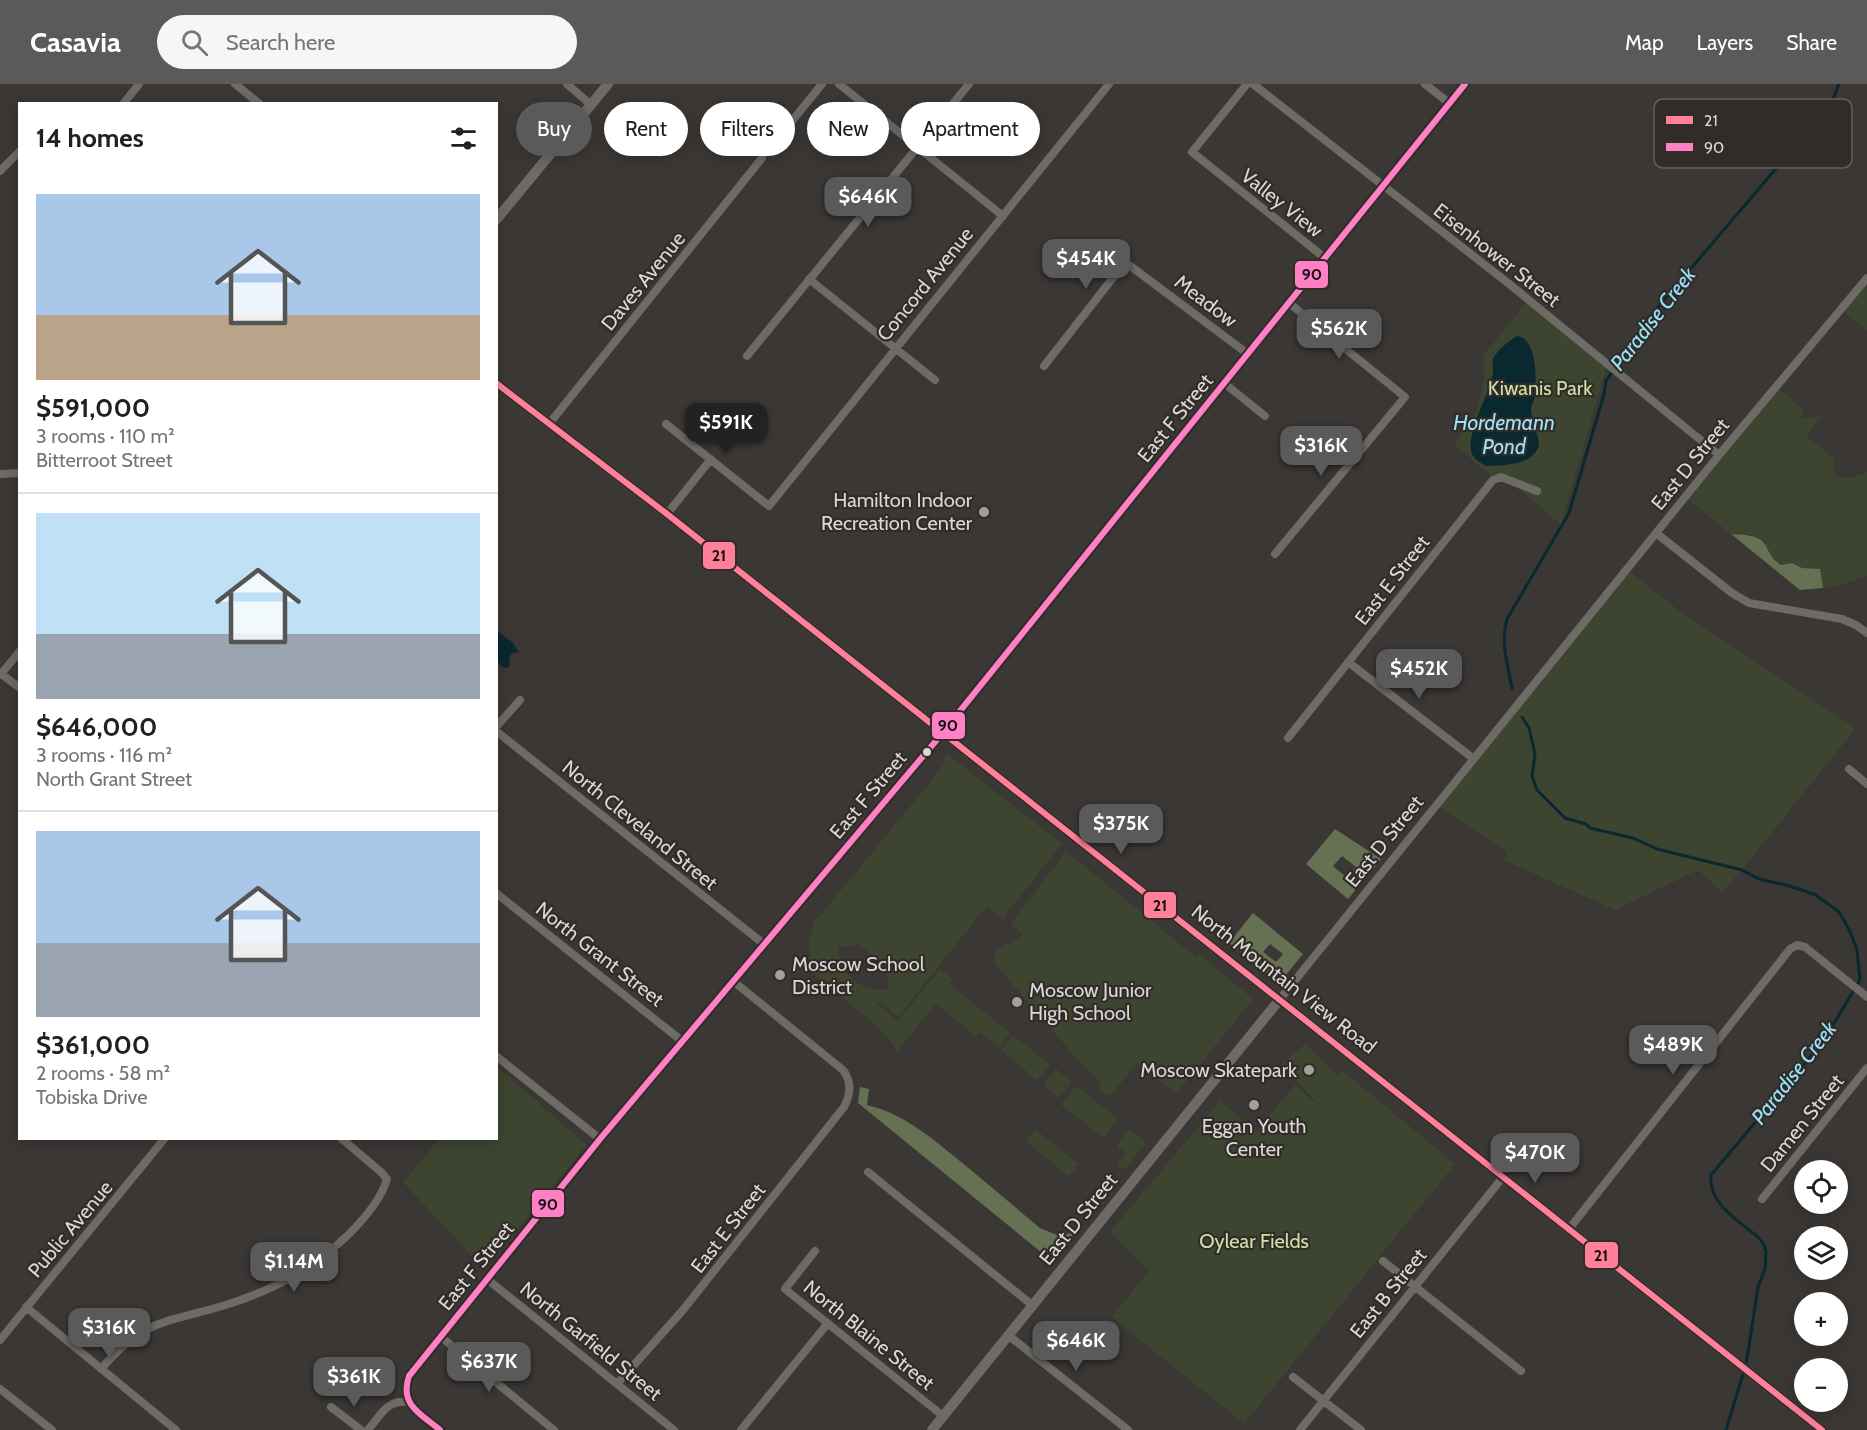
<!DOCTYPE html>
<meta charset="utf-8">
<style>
body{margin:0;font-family:Cabin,sans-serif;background:#f6f6f6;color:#202124;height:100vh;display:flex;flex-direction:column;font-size:22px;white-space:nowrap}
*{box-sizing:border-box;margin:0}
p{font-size:20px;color:#757577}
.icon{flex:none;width:33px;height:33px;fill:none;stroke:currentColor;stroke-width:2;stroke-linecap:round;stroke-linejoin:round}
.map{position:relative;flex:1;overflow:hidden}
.sheet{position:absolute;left:18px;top:18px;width:480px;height:1038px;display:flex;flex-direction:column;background:#fff;border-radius:0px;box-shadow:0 3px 15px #0003}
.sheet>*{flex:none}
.banner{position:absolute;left:516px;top:18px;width:570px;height:54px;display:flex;gap:12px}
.buttons{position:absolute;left:1794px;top:1076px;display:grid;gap:12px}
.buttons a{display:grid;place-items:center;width:54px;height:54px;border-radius:50%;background:#fff;box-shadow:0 3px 15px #0003;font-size:30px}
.price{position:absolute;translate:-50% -51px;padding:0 14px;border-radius:12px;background:#5a5a5a;color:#fff;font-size:20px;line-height:39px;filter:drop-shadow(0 2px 3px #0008)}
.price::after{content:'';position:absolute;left:50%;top:36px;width:18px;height:14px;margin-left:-9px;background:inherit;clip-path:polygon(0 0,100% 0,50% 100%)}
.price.on{background:#222;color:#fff}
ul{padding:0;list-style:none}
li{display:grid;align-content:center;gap:12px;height:318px;padding:0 18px}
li+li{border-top:2px solid #e0e0e0}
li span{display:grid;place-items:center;height:186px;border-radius:0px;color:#555}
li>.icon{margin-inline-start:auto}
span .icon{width:108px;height:108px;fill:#fffc;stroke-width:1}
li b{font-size:26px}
h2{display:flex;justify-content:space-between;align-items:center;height:72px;padding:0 18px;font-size:26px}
.tag{padding:0 21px;border-radius:27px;background:#fff;box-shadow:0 3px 15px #0003;font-size:21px;line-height:54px}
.tag.on{background:#5a5a5a;color:#fff}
header{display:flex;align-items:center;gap:36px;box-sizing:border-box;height:84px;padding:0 30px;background:#5a5a5a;color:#fff}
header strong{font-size:28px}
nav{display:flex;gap:33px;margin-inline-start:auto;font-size:21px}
.search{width:420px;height:54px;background:#f6f6f6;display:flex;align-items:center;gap:15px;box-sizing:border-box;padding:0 21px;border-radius:33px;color:#757577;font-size:22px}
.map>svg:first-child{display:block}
</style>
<header>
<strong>Casavia</strong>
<div class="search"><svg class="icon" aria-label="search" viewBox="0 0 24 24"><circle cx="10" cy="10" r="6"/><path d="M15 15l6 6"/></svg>Search here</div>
<nav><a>Map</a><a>Layers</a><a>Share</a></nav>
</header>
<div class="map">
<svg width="1867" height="1346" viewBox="0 0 1867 1346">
<rect width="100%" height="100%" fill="#3a3735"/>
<path fill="#3d4530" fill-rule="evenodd" d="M1867,194V246L1841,226Z
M1528,216L1607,281L1561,441L1509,396L1495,395L1454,360L1473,335L1477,325L1484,295L1483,272Z
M1777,303L1805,327L1799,335L1822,332L1806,352L1833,374L1835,392L1850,394L1867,388V492L1839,502L1823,504L1820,485L1802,484L1792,479L1781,481L1771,474L1765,459L1752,451L1731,450L1685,413Z
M1627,486L1685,531L1856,644L1742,786L1722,808L1698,786L1615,826L1504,776L1508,768L1437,721Z
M946,669L1062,760L1003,834L987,822L898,933L881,919H876L898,937L940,885L953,896L950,900L1010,949L998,964L980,949L976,952L936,920L897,968L893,960L874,940L811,888L809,859L814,836L818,834L926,703L943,681ZM857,859L889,885L887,889L889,905C861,909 840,891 838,863L854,862Z
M1066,767L1196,873L1199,870L1253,915L1176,1010L1137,979L1111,1011C1105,1013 1100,1009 1099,1002L1101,998L1085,984L996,881L994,874L997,866L1023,851L1011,840Z
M1013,951L1050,981L1037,996L1001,966Z
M1306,959L1338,992L1315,1017L1281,981Z
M497,983L587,1061L484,1185L403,1098L439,1055L496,1054Z
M1056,985L1072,998L1059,1014L1043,1001Z
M1343,987L1455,1080L1244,1340L1112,1233L1149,1186L1110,1148L1220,1017L1257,1047L1295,1001L1314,1019Z
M1076,1002L1118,1035L1103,1054L1061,1021Z
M1035,1045L1079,1080L1069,1092L1025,1057Z
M1130,1045L1146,1059L1124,1086L1117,1080L1125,1069L1117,1062Z"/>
<path fill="#667053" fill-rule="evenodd" d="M1731,450C1743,451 1760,450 1766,462C1771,472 1772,475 1781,481L1792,479L1802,484L1820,485L1823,504L1800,506Z
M1335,745L1381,775L1348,815L1306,780ZM1342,772L1356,783L1347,794L1333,782Z
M1253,829L1303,870L1285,892L1274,895L1229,859ZM1270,860L1283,870L1276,878L1263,868Z
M860,1003L869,1005L867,1021C907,1030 940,1061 972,1087C995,1106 1017,1125 1040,1144L1057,1151L1074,1149L1052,1177L858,1019Z"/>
<path fill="#0a2830" d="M1517,252C1538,254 1537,300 1534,316C1533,319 1531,322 1531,325C1531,337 1539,350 1539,362C1531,382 1505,381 1486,382C1481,379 1475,376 1472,370C1465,353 1488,311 1492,294C1494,288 1492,281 1493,275C1497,266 1509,257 1517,252Z
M497,547L512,558L519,568L511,570L509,576L510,581L507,584L502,583L497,576Z"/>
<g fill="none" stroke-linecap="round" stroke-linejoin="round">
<path stroke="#0a2830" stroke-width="3" d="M1512,605C1508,580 1500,559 1507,535L1569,429L1604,310L1606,297L1648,235L1785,74L1829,25L1839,0
M1522,633L1529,644L1535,670L1532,692L1537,706L1565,734L1586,740L1590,744L1633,754L1657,765L1742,786L1759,795L1790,802L1816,811L1839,828L1850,847L1857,866L1860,896L1822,959L1711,1091C1708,1120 1739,1137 1759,1154L1764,1161L1766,1168L1765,1185L1758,1203L1746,1281
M1726,1346L1744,1287"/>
<path stroke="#6e6a66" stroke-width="8" d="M235,0L260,20
M567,0L591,21
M839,0L1003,132
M1247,0L1192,68L1325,174
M1253,0L1508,199L1719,371
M1425,0L1449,19
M123,20L139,0
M775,58L822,0
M0,87L20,67
M809,195L935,296
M747,272L969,0
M1044,282L1112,195L1123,183L1129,181L1248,270
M1224,299L1265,332
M549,340L762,74
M666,340L769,422L1109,0
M0,390L20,389
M667,430L711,375
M1656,449L1732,509L1749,519L1842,535L1856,541L1867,549
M1275,470L1405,313L1289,219
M1348,578L1474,675
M0,589L20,604
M1,590L20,567
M496,643L520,616
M496,647L764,860
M1288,654L1493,396L1501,393L1537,407
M1849,685L1867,700
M496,809L682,957
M1280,915L1719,371L1867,194
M496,972L600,1055
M868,1088L1032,1221
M1762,1115L1867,984
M1569,1145L1790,865L1797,861L1805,863L1867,913
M815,1167L785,1205L943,1332
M1383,1177L1521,1287
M487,1195L674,1346
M26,1223L176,1346
M1008,1251L1128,1346
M440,1252L554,1346
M0,1256L165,1054
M101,1285C147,1231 171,1239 232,1219C277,1204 314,1184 349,1150C364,1135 381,1116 387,1095L382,1089L341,1054
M1293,1293L1361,1346
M617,1300L683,1226L844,1023C851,1010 852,998 843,986L733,897
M0,1305L52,1346
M331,1323L361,1346
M368,1346C381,1331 386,1316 408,1318
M440,1346C421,1330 399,1321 409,1292L600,1055L935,658L1465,0
M741,1346L828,1239
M1300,1346L1503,1093"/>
<path stroke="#6e6a66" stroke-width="10" d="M496,136L608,0
M496,299L667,430L1822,1346
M932,1346L1280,915"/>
<g stroke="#322c29" stroke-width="10">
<path id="bus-1" d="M496,299L667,430L1822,1346"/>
</g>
<g stroke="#322c29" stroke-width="10">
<path id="bus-2" d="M440,1346C421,1330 399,1321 409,1292L600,1055L935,658L1465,0"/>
</g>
<use href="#bus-1" stroke="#ff8098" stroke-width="6"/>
<use href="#bus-2" stroke="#ff80c5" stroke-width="6"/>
</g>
<g fill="#a29f9d" stroke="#322c29" stroke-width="2">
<circle cx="984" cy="428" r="6"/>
<circle cx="780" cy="891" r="6"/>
<circle cx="1017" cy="918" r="6"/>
<circle cx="1309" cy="986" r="6"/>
<circle cx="1254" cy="1021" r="6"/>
</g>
<circle fill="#dad7d5" stroke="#322c29" stroke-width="2" cx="927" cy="668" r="5"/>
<g text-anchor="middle" stroke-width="4.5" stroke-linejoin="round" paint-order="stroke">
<g font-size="20" fill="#dad7d5" stroke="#322c29">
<text transform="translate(1282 119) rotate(38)" y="7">Valley View</text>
<text transform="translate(1497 171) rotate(38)" y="7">Eisenhower Street</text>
<text transform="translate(643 197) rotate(-51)" y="7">Daves Avenue</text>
<text transform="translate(925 200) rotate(-51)" y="7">Concord Avenue</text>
<text transform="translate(1206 217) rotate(37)" y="7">Meadow</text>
<text transform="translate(1175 334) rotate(-51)" y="7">East F Street</text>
<text transform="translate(1690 380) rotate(-51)" y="7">East D Street</text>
<text transform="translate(1392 496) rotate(-52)" y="7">East E Street</text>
<text transform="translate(868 711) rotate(-50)" y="7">East F Street</text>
<text transform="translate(640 741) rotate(39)" y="7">North Cleveland Street</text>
<text transform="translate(1384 757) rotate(-51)" y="7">East D Street</text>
<text transform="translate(600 870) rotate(38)" y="7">North Grant Street</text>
<text transform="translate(1284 895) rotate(38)" y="7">North Mountain View Road</text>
<text transform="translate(1802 1039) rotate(-51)" y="7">Damen Street</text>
<text transform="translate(1078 1135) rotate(-51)" y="7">East D Street</text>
<text transform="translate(728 1144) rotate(-52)" y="7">East E Street</text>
<text transform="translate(70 1145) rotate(-50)" y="7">Public Avenue</text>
<text transform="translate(476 1182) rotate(-51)" y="7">East F Street</text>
<text transform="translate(1388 1209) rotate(-51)" y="7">East B Street</text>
<text transform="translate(869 1251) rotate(39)" y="7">North Blaine Street</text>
<text transform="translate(591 1257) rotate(39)" y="7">North Garfield Street</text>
</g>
<g font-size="20" fill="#cbe1a6" stroke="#322c29">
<text x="1540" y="311">Kiwanis Park</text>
<text x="1254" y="1164">Oylear Fields</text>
</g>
<g font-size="20" fill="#dad7d5" stroke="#322c29" text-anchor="end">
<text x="972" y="423">Hamilton Indoor<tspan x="972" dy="23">Recreation Center</tspan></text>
<text x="792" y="887" text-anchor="start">Moscow School<tspan x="792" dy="23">District</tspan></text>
<text x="1029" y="913" text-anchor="start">Moscow Junior<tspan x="1029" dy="23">High School</tspan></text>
<text x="1297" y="993">Moscow Skatepark</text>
<text x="1254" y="1049" text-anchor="middle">Eggan Youth<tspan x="1254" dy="23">Center</tspan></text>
</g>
<g font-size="21" font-style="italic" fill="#99e4fc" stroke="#322c29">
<text transform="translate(1653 235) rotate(-52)" y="7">Paradise Creek</text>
<text x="1504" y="346">Hordemann<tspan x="1504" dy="24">Pond</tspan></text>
<text transform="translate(1794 989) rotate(-52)" y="7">Paradise Creek</text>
</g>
</g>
<rect x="1654" y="15" width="198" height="69" rx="9" fill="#322c29" stroke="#645f5d" stroke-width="1.5"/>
<rect x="1666" y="32" width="27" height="8" fill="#ff8098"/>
<rect x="1666" y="59" width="27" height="8" fill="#ff80c5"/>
<g font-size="16" fill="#dad7d5">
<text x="1704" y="42">21</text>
<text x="1704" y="69">90</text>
</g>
<g stroke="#322c29" stroke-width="2">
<rect x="1294" y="176" width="35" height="29" rx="6" fill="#ff80c5"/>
<rect x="702" y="457" width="34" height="29" rx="6" fill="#ff8098"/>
<rect x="931" y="627" width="35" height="29" rx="6" fill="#ff80c5"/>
<rect x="1143" y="807" width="34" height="28" rx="6" fill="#ff8098"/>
<rect x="531" y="1105" width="34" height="29" rx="6" fill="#ff80c5"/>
<rect x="1584" y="1157" width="35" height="28" rx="6" fill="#ff8098"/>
</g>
<g font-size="16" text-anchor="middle" font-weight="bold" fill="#111">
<text x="1312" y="196">90</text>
<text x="719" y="477">21</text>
<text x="948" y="647">90</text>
<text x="1160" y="827">21</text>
<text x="548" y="1126">90</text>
<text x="1601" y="1177">21</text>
</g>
</svg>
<div class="buttons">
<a><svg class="icon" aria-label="locate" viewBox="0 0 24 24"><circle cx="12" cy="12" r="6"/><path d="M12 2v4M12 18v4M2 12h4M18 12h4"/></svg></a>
<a><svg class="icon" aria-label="layers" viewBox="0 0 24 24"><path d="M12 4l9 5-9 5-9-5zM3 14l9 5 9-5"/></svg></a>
<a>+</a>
<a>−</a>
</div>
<b class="price" style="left:868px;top:144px">$646K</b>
<b class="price" style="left:1086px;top:206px">$454K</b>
<b class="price" style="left:1339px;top:276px">$562K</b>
<b class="price on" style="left:726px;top:370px">$591K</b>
<b class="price" style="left:1321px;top:393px">$316K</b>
<b class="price" style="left:1419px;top:616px">$452K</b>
<b class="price" style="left:1121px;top:771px">$375K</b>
<b class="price" style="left:1673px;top:992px">$489K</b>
<b class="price" style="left:1535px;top:1100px">$470K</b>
<b class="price" style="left:294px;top:1209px">$1.14M</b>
<b class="price" style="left:109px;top:1275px">$316K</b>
<b class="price" style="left:1076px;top:1288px">$646K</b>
<b class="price" style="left:489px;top:1309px">$637K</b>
<b class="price" style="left:354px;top:1324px">$361K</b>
<div class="banner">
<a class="tag on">Buy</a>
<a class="tag">Rent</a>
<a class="tag">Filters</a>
<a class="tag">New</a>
<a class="tag">Apartment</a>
</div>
<section class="sheet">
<h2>14 homes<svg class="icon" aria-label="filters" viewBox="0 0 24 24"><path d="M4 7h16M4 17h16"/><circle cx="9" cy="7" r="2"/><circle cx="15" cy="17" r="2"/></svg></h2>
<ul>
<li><span style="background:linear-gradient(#a9c7e8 65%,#b9a48a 0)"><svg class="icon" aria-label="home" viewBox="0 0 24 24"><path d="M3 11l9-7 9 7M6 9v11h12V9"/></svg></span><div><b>$591,000</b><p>3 rooms · 110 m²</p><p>Bitterroot Street</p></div></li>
<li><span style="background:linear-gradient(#bfe0f5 65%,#9aa5b1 0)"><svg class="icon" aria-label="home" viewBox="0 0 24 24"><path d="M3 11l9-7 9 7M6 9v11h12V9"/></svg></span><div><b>$646,000</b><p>3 rooms · 116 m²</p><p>North Grant Street</p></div></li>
<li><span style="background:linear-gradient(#a9c7e8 60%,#9aa5b1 0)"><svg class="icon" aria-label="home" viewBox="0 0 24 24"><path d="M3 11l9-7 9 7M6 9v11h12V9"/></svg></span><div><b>$361,000</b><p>2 rooms · 58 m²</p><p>Tobiska Drive</p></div></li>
</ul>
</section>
</div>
